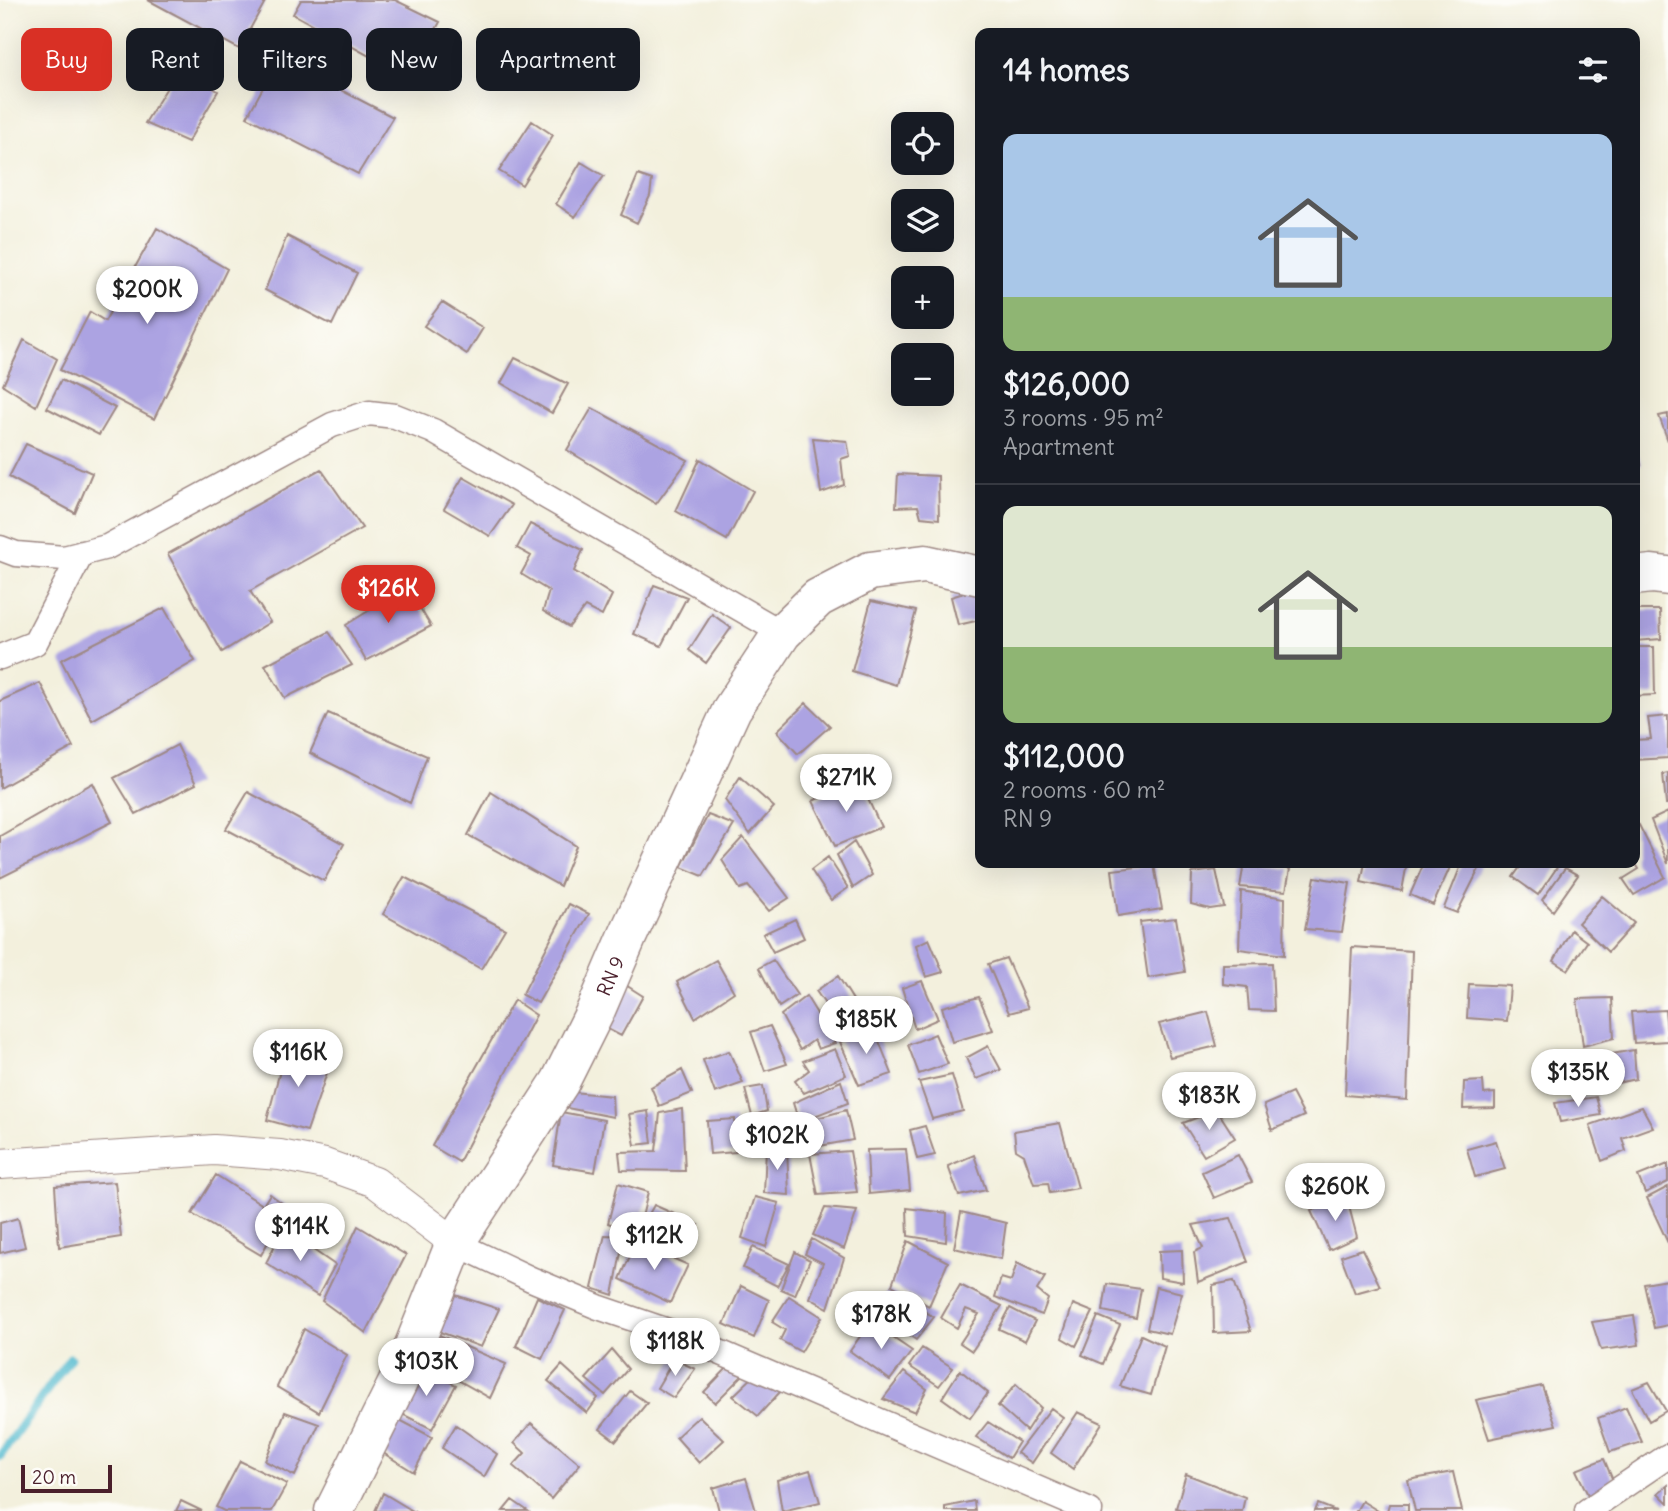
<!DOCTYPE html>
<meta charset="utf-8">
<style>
body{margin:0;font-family:Delius,sans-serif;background:#20242c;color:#f1f3f6;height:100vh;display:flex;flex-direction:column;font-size:26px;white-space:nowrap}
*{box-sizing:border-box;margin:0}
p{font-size:23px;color:#9ea1a6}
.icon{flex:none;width:38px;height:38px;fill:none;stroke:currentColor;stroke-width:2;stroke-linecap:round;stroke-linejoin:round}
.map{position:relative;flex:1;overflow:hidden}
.side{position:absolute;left:975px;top:28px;width:665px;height:840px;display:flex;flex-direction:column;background:#171b24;border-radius:14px;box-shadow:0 7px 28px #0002}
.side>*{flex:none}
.top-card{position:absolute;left:21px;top:28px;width:665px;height:63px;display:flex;gap:14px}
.tools{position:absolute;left:891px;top:112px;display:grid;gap:14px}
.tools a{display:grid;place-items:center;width:63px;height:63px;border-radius:14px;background:#171b24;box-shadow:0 7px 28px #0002;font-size:35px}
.scale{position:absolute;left:21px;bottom:18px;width:91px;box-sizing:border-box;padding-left:7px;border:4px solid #4a1f2b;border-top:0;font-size:19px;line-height:24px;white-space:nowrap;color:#4a1f2b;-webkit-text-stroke:5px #fdfcf7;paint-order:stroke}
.price{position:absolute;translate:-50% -60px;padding:0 16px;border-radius:24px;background:#fff;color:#222;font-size:23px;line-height:46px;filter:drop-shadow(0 2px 4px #0008)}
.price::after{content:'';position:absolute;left:50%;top:42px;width:21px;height:16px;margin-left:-10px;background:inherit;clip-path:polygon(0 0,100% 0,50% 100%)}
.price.selected{background:#d93025;color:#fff}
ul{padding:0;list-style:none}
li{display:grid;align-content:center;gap:14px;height:371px;padding:0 28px}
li+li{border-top:2px solid #363941}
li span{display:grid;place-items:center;height:217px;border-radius:14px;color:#555}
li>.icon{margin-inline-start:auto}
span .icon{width:126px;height:126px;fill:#fffc;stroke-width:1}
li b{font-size:30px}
h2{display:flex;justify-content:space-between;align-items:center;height:84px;padding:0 28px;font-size:30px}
.chip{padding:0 24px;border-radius:14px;background:#171b24;box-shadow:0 7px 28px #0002;font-size:24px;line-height:63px}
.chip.selected{background:#d93025;color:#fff}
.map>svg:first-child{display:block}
</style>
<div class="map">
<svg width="1668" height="1511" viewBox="0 0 1668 1511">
<rect width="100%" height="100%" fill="#fdfcf7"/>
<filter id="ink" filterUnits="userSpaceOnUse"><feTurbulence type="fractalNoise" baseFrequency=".0143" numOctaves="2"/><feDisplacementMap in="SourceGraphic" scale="14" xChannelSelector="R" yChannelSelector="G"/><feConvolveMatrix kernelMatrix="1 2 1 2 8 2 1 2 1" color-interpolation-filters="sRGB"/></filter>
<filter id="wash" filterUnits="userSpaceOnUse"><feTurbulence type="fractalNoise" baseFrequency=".00686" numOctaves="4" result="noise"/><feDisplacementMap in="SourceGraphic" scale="28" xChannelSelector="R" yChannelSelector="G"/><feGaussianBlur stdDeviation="1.57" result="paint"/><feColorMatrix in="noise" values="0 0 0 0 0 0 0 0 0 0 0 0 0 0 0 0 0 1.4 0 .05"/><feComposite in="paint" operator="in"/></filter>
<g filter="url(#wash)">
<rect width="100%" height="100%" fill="#f3f0dd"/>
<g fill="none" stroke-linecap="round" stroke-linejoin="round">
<path stroke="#51bacf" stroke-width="9" d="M0,1456L70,1358"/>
</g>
<g id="blocks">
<path fill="#aca3e2" d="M148,0H266L239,49Z
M301,0H395L440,22L409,78L293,14Z
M279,58L393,117L358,174L247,117Z
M179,68L218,91L188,142L145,123Z
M532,121L553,135L522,185L499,171Z
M581,162L604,176L575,217L556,204Z
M638,175L652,180L650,196L637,223L621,215Z
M157,228L227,269L154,419L60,370L90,312L105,321Z
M287,236L357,273L332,325L265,290Z
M442,302L483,328L467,354L424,326Z
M24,340L57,359L36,406L3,385Z
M515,358L568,384L552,413L501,383Z
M61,380L115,408L99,435L47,408Z
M592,408L688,460L656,504L567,450Z
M1668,414V441L1659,416Z
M813,438L847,441L850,456L841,459L844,485L821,493Z
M1634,442L1641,465L1634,467Z
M26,444L92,473L75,513L9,477Z
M700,459L753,491L727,540L676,511Z
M321,469L362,528L250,591L270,622L222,652L168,554Z
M898,474L938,476L939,519L921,517L918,506L896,507Z
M463,477L512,505L490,536L444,509Z
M530,524L583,550L574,571L612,595L602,616L585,607L569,627L543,611L549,591L521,574L531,556L517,548Z
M654,585L687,597L661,646L634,634Z
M407,587L431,626L366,661L346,625Z
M980,588V620L958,625L951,597Z
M871,601L916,611L896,685L852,671Z
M164,608L195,661L92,720L61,660Z
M1634,610H1660L1661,639L1634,641Z
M712,614L731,628L706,663L689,650Z
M329,632L352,665L285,698L265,665Z
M1634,647H1654L1655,695L1634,696Z
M40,683L73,747L0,788V701Z
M806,703L830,726L798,754L777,731Z
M328,713L427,756L410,803L310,753Z
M1668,716V758L1634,760V740L1651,739L1648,718Z
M177,745L196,784L136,814L114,778Z
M1668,773V804H1666L1663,774Z
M740,777L774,807L750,834L725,800Z
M93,783L112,822L0,878V836Z
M846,784L867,797L881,827L835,846L813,801Z
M248,792L344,844L324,881L226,829Z
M491,792L576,846L560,886L468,835Z
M1668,812V864L1651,820Z
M708,815L734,825L703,876L681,867Z
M1639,825L1665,877L1634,895L1623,879L1639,869L1634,861V828Z
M743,837L789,898L769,911L748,886L740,889L722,860Z
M854,842L872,875L853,888L837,855Z
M828,857L848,888L831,900L811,870Z
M1244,863L1290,869L1286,891L1240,887Z
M1365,863H1407L1402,891L1361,882Z
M1424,863H1452L1433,905L1410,895Z
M1462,863H1482L1457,913L1444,908Z
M1523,863H1560L1538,895L1513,877Z
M1154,865L1162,909L1118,916L1112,870Z
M1565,868L1578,875L1553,911L1542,900Z
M1216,870L1224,907L1210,909L1191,904L1192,873Z
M404,877L505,929L481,969L383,914Z
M1315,877L1350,883L1342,932L1305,929Z
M1241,891L1285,898L1284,955L1239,949Z
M1602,896L1634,923L1608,952L1578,923Z
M569,904L589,914L538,1003L522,995Z
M1176,918L1185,972L1148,978L1140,922Z
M795,919L804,938L773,952L763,934Z
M1571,930L1587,942L1568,970L1554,961Z
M929,939L943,972L926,977L916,945Z
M1352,947L1412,951L1407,1100L1345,1095Z
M1006,958L1028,1008L1009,1013L988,964Z
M716,960L734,992L695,1018L677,982Z
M773,960L797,995L779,1007L759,968Z
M1272,963L1274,1011L1249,1010L1247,987L1223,984V964Z
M838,976L858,1008L836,1020L816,991Z
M922,981L938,1019L915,1029L902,988Z
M621,982L643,996L621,1036L596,1023Z
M1469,984L1510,986L1507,1021L1467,1018Z
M806,996L835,1043L818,1049L814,1040L800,1050L781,1015Z
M979,997L993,1030L952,1042L942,1007Z
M1612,998L1614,1038L1583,1046L1577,999Z
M514,1000L536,1015L459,1162L432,1146Z
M1665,1010L1668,1041L1634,1043L1631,1012Z
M1208,1012L1217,1046L1170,1057L1159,1024Z
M770,1026L787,1064L765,1071L751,1032Z
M873,1026L892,1074L859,1085L840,1042Z
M935,1034L948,1064L919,1074L908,1045Z
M988,1046L1001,1070L976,1079L966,1058Z
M286,1048L331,1061L307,1131L267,1120Z
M835,1049L846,1075L804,1093L795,1081L809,1070L803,1061Z
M1634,1050L1636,1079L1608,1085L1601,1056Z
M729,1051L743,1083L715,1093L703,1060Z
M682,1070L692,1093L659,1106L651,1087Z
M952,1075L963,1111L932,1119L919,1082Z
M841,1081L848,1103L799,1122L793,1103Z
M1483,1081L1484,1094L1495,1093V1108L1463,1109L1464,1082Z
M763,1086L767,1111L752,1116L745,1089Z
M563,1091L612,1096L613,1117L562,1107Z
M1292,1093L1304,1116L1272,1130L1264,1105Z
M1596,1097L1601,1115L1560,1122L1555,1103Z
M1642,1107L1653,1127L1622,1138L1626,1151L1602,1161L1590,1125Z
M682,1109L685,1171L621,1170L619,1152L656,1151L660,1113Z
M846,1110L853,1140L814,1147L810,1120Z
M1217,1110L1235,1138L1204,1156L1183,1123Z
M648,1111L652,1143L635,1145L629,1114Z
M561,1112L604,1120L595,1172L553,1165Z
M735,1119L736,1152L710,1154L707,1121Z
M1060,1123L1078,1188L1050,1193L1048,1183L1034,1184L1024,1155L1016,1150L1014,1131Z
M925,1126L935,1155L917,1159L910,1130Z
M1496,1141L1505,1169L1475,1177L1467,1149Z
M766,1148H787L789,1195L764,1193Z
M906,1149L910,1190L869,1194L867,1150Z
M850,1151L857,1192L818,1195L810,1154Z
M974,1155L986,1190L959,1196L948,1166Z
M1238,1155L1252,1182L1214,1198L1202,1172Z
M1668,1164V1182L1645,1193L1638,1176Z
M216,1175L263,1205L270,1194L287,1207L261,1255L192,1214Z
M115,1182L121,1237L59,1247L55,1186Z
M618,1183L648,1192L638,1234L608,1223Z
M1668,1187V1243L1647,1198Z
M1346,1195L1357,1237L1329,1250L1311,1211Z
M755,1197L779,1203L766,1247L742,1238Z
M654,1205L699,1225L688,1241L645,1221Z
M825,1208L857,1211L844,1249L813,1235Z
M907,1208L947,1213L946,1242L908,1236Z
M961,1212L1006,1223L1001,1259L954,1248Z
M18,1218L25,1247L0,1253V1223Z
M1231,1218L1248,1262L1198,1282L1194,1252L1203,1248L1193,1225Z
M358,1226L406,1255L366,1333L322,1301Z
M283,1229L335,1265L318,1296L266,1263Z
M605,1235L624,1236L613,1295L592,1288Z
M812,1239L844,1258L828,1308L810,1298L823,1263L805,1254Z
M908,1241L948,1262L929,1306L892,1285Z
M636,1242L688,1265L670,1303L620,1279Z
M753,1247L789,1264L777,1286L743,1268Z
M1362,1249L1380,1286L1355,1293L1341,1256Z
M1182,1250L1183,1282L1160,1278L1159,1251Z
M795,1252L810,1260L795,1295L781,1289Z
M1017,1263L1045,1277L1037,1290L1048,1299L1042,1315L995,1297L1001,1278L1011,1281Z
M1668,1280V1325L1654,1328L1644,1284Z
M1234,1281L1251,1331L1214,1333L1213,1285Z
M1107,1284L1141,1289L1136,1318L1103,1311Z
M960,1285L1002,1306L972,1351L960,1343L979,1314L966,1309L957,1328L941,1318Z
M741,1286L769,1300L754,1338L724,1324Z
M1156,1287L1182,1293L1170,1334L1147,1329Z
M888,1290L934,1317L916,1340L877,1312Z
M449,1293L499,1309L481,1347L437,1331Z
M789,1296L822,1317L801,1352L780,1340L785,1330L772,1322Z
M537,1297L565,1310L542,1359L516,1346Z
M1073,1304L1093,1312L1076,1346L1062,1338Z
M1010,1308L1035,1321L1025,1341L999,1329Z
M1098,1316L1120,1325L1103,1364L1082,1355Z
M1634,1316L1639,1345L1601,1350L1592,1322Z
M870,1322L912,1351L890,1380L850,1351Z
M304,1329L347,1355L319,1412L277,1387Z
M439,1335L506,1364L490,1398L426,1362Z
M1141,1335L1165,1346L1151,1395L1120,1386Z
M922,1348L953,1368L939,1386L909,1366Z
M612,1350L628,1369L605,1395L586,1379Z
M674,1359L695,1369L674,1398L657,1388Z
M731,1364L745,1373L715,1403L704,1392Z
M562,1365L598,1398L587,1413L548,1381Z
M419,1367L456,1385L432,1429L398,1412Z
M960,1370L988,1393L970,1418L942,1398Z
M904,1372L927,1389L915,1412L883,1399Z
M757,1373L780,1392L758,1416L733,1396Z
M1649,1382L1666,1411L1649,1421L1632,1389Z
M1016,1384L1041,1408L1026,1431L998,1406Z
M1542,1386L1556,1425L1489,1439L1476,1400Z
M630,1391L647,1403L616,1441L600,1429Z
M1626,1407L1642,1442L1610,1452L1598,1418Z
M1051,1408L1063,1417L1032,1463L1017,1453Z
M285,1412L319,1424L295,1476L265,1461Z
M1078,1412L1102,1423L1073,1469L1051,1453Z
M699,1416L724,1440L699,1463L676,1437Z
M394,1417L432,1437L414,1472L375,1448Z
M988,1422L1019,1442L1009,1458L976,1437Z
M531,1423L580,1464L551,1499L513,1466L525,1453L514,1443Z
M456,1425L497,1454L484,1477L442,1448Z
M1604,1459L1614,1483L1589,1497L1576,1470Z
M240,1461L287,1484L272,1511H224L216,1507Z
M810,1470L820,1502L782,1511L777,1480Z
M1453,1472L1462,1511H1415L1408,1480Z
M1186,1474L1245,1497L1242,1511H1186L1176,1508Z
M746,1478L756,1511H719L713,1488Z
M1668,1485V1503L1658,1493Z
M383,1493L413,1511H375Z
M512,1500L528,1511H503Z
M181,1501L202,1511H176Z
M974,1501L975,1511H945V1507Z
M1362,1501L1378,1511H1356Z
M1318,1504L1336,1511H1315Z
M1389,1504H1408V1511H1387Z"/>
</g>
</g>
<g filter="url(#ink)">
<use href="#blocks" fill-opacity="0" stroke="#9e8884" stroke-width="2"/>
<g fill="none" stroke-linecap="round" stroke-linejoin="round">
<g stroke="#9e8884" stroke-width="27">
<path id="minor" d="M0,548L16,554L64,558L107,547L332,425L369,413L395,416L433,431L782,633
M0,657L35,643L82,553
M455,1243L531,1279L598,1307L677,1334L1090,1511
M1587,1511L1668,1456"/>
</g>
<g stroke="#9e8884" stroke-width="32">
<path id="tertiary" d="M0,1164L214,1150L280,1155L325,1164L375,1182L455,1243"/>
</g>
<g stroke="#9e8884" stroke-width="41">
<g id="primary">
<path d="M1634,576L1652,574L1668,576"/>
<path id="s1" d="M334,1511L405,1368L455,1243L560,1082L595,1012L628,935L732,709L782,633L818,598L870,571L925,564L980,576"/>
</g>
</g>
<use href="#minor" stroke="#fff" stroke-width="24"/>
<use href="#tertiary" stroke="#fff" stroke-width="30"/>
<use href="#primary" stroke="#fff" stroke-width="38"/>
</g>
</g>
<g text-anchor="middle" stroke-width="5" stroke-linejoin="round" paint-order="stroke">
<g font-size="19" fill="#4a1f2b" stroke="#fdfcf7">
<text dy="7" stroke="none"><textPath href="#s1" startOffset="604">RN 9</textPath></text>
</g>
</g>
</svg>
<div class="tools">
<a><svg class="icon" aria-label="locate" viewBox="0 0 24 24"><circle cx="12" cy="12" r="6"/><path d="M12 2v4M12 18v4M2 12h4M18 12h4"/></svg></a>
<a><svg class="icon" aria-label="layers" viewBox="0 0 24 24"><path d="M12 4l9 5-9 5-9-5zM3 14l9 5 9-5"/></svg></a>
<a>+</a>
<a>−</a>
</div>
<div class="scale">20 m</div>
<b class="price" style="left:147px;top:326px">$200K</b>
<b class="price selected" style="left:388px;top:625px">$126K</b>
<b class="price" style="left:846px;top:814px">$271K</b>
<b class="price" style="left:866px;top:1056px">$185K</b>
<b class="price" style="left:298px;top:1089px">$116K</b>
<b class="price" style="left:1578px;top:1109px">$135K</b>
<b class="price" style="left:1209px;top:1132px">$183K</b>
<b class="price" style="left:777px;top:1172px">$102K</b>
<b class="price" style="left:1335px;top:1223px">$260K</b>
<b class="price" style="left:300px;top:1263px">$114K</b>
<b class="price" style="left:654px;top:1272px">$112K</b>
<b class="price" style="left:881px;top:1351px">$178K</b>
<b class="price" style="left:675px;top:1378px">$118K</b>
<b class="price" style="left:426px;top:1398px">$103K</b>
<div class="top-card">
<a class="chip selected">Buy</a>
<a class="chip">Rent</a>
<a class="chip">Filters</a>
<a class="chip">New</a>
<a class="chip">Apartment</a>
</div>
<section class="side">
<h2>14 homes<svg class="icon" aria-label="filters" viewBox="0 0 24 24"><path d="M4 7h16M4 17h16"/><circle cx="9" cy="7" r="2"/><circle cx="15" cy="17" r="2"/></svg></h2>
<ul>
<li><span style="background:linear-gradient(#a9c7e8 75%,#8fb573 0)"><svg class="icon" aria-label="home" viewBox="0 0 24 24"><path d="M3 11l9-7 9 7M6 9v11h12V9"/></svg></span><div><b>$126,000</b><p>3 rooms · 95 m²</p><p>Apartment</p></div></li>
<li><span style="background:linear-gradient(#dfe7d0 65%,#8fb573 0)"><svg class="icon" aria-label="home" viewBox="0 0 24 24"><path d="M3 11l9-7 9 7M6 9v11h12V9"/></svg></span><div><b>$112,000</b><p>2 rooms · 60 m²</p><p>RN 9</p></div></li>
</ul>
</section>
</div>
